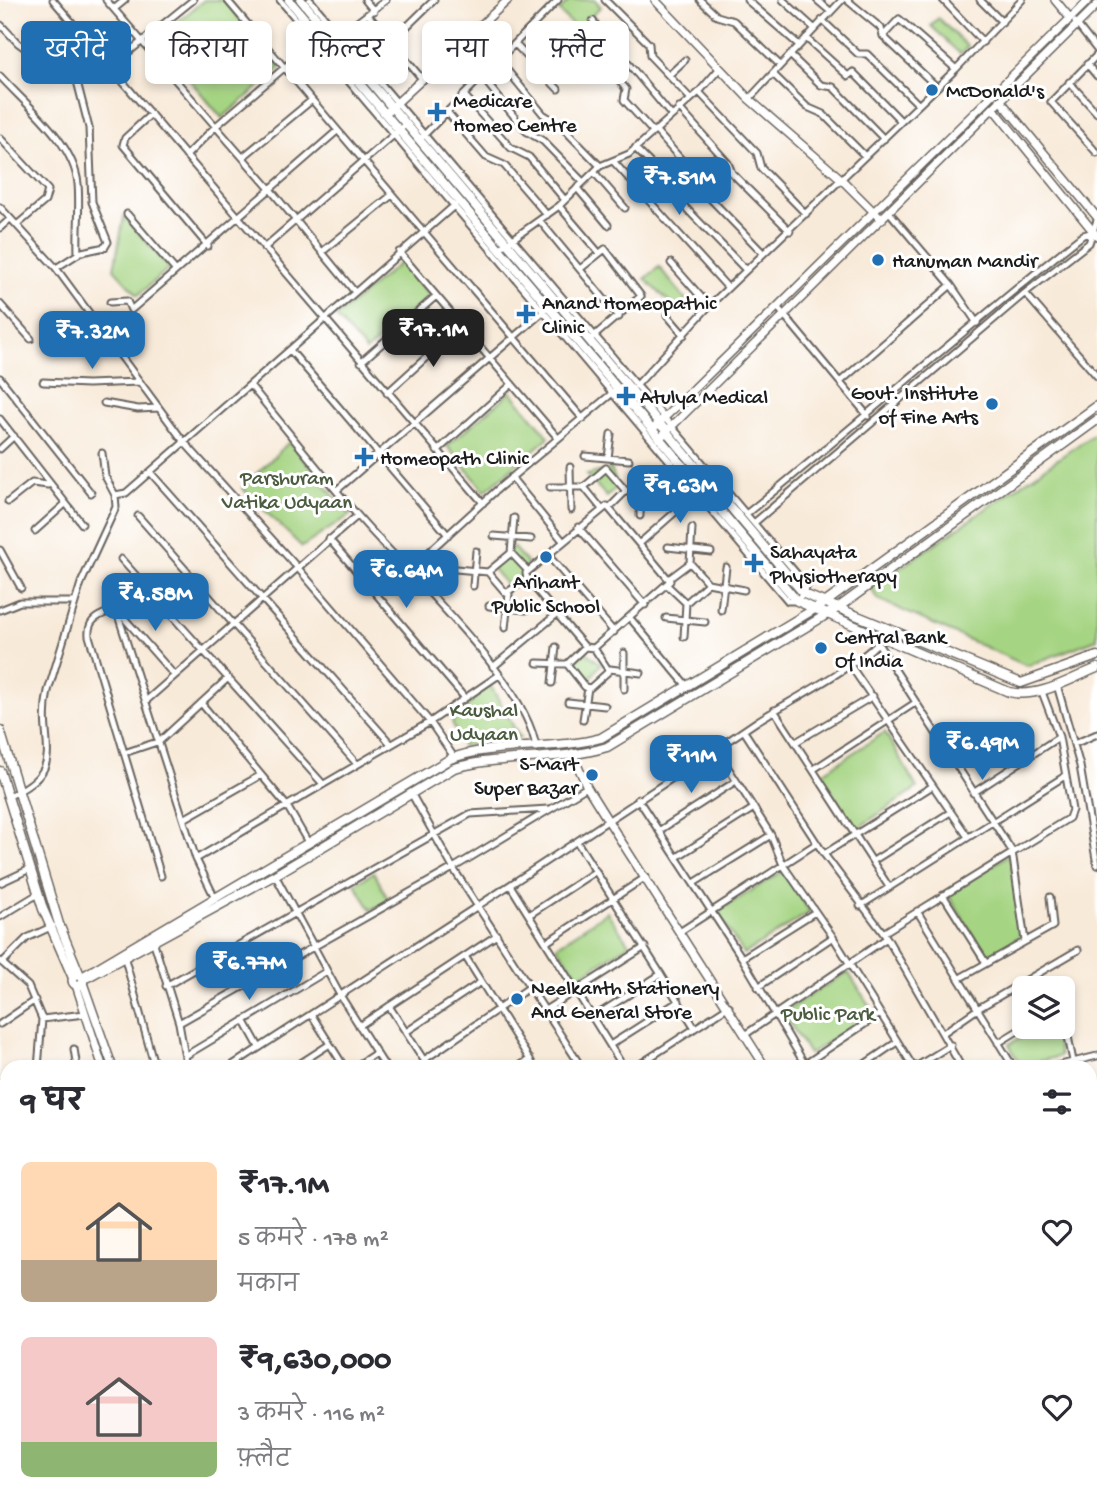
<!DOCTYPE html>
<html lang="hi">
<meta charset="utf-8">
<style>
body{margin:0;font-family:"Gochi Hand","Playpen Sans Deva",sans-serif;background:#f7f7f7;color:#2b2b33;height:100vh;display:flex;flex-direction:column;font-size:26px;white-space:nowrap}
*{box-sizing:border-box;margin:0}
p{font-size:23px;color:#7c7c81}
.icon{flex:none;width:38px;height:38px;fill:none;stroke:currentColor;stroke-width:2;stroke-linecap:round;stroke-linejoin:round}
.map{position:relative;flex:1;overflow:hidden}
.sheet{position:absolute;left:0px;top:1060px;width:1097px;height:450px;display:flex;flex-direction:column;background:#fff;border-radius:21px 21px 0 0;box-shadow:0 4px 10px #0003}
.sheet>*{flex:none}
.guide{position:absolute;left:21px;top:21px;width:700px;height:63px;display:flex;gap:14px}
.fabs{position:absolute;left:1012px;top:976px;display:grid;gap:14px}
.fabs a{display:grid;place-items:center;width:63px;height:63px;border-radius:10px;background:#fff;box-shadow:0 4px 10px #0003;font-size:35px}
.price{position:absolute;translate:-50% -60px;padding:0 16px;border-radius:14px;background:#1f6fb2;color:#fff;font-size:23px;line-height:46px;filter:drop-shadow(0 2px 4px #0008)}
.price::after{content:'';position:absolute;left:50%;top:42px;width:21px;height:16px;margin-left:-10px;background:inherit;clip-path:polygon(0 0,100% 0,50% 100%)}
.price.selected{background:#222;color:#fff}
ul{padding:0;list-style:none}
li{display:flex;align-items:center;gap:21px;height:175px;padding:0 21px}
li span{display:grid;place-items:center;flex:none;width:196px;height:140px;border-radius:10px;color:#555}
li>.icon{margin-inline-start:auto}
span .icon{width:84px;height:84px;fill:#fffc;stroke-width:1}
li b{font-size:30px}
h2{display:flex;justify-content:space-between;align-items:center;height:84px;padding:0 21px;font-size:30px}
.tag{padding:0 24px;border-radius:10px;background:#fff;box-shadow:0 4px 10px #0003;font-size:24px;line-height:63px}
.tag.selected{background:#1f6fb2;color:#fff}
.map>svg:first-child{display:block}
</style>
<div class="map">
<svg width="1097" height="1509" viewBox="0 0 1097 1509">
<rect width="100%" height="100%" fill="#fff"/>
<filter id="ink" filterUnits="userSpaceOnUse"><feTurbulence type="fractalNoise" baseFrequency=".0143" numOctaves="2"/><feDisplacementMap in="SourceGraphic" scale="14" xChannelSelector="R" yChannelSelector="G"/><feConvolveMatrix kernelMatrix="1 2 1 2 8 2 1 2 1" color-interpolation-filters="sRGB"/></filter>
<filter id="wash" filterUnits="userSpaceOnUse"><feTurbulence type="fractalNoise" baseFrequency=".00686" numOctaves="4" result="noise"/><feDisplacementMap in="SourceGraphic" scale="28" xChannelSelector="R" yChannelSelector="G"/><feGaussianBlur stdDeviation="1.57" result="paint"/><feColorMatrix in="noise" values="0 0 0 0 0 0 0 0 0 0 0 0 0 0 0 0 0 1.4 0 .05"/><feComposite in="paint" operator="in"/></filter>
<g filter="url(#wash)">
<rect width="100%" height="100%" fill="#f8ead9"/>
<path fill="#a5d482" stroke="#60784f" stroke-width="2" d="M204,0H224L281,68L222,118L156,40Z
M570,0H595L601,7L577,30L559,11Z
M938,18L968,47L960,54L931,26Z
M124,216L169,268L138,295L114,269Z
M401,262L430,296L366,351L336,317Z
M659,267L687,301L678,310L645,279Z
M511,392L549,437L485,491L447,446Z
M1097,432V639L1027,666L877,599L871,588Z
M289,442L350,515L302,547L242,488Z
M611,469L618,486L607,497L587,475Z
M513,547L528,564L523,569L526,573L507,586L489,564Z
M585,651L601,664L589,680L573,664Z
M489,683L520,738L462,746L452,722Z
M885,732L917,788L855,830L821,774Z
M1010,854L1022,935L988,958L948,895Z
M783,871L810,912L744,954L717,912Z
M374,872L389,901L371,910L355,884Z
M607,912L629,944L579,977L557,946Z
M848,972L874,1013L809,1054L783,1012Z
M1043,1027H1054L1060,1056L1021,1066L1009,1044Z"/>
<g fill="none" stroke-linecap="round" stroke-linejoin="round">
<path stroke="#79b2e9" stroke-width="12" d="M1090,1445L1097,1448
M796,1509L799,1503"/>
</g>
</g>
<g filter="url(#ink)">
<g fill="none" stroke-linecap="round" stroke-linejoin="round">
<g stroke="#69645e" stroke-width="9">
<path id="minor" d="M53,0L483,503
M106,0L270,189L354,291
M227,0L583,419
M280,0L788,601H797L807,586L310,0
M365,0L374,11
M605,0L649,44L650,56L690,98
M700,0L717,16L734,21L780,65
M747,0L799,45
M783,0L814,28
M817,0L830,11
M847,0L881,28L883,36L937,87
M943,0L983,42
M980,0L1002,22
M114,9L125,0
M369,16L423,80
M822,20L858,54H867L918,104
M593,21L671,115
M1075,22L1097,50
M1,25L18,43L49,66L71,58
M532,26L571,64
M583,32L616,71L617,78L626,89L624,100L653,132
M339,36L386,0
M883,36L899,19L956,69
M806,38L848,76L853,72L901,121
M390,43L434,0
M515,44L558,89
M790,55L821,85L833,87L884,139
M1097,55L1051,102L1097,153
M499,60L543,114L559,124L600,166
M1087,64L1097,76
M109,68L193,0
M773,74L807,107L823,114L865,156
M669,75L685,60
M0,76C26,105 74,142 78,184C80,207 77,230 78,254L56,268
M482,77L526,131L543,141L583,182
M1069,82L1097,113
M699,92L757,153L761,168L806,214
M464,95L511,148L529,157L565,200
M749,99L842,0
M679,108L728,163L732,173L790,231
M447,112L486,157L504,165L547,215
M151,114L125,138L123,145L208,246
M655,130L702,183L700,188L763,253
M422,137L558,0
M0,138L48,190L45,201L17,225
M635,148L683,196V205L746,270
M186,156L216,126L318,39
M243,157L312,100
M613,161L728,288
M594,172L625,208
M577,188L608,225
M559,206L599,253
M0,207L56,268L184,442L297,567L430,722L454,757
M890,213L951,285L977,323
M127,214L176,271
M540,221L619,317
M0,228L10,219
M264,248L405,125
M500,248L559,206L600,166L629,154L699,92L720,68
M82,252L105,247L108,242L92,202L89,128L71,58L74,52L90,43
M322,252L392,195
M399,252L558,438
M671,263L709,306
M580,269L605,249L641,296L593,337
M1025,293L1097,376
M110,302L127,301L131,310L337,131
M0,304L31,339
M779,309L868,416
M667,315L684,335
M290,350L448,535
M361,362L436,296
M0,378L91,493
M43,382L88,384L139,382
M840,382L951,285
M250,385C286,429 321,474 359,517C406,572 527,681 536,748
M636,386L709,306L956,69L1022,0
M387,393L462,325
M104,403L138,409L159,408
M0,419L82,524
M0,449L14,436
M437,451L512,384
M102,453L105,476L115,495
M585,456L629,460
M608,458L611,434
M570,467L571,510
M150,472L391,744
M511,477L563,541
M550,487H584
M337,490L544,311
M626,491L660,497
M8,502L32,483L48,485
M601,508L584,487L606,468L626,491L609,508
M746,514C860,423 968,325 1083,235L1094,232
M138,516L357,764
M640,516L641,476
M754,523L1025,293L1089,243L1097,220
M578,527L645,605
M35,531L64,505
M494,536L531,539
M329,539L464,697
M640,543L698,492
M668,547L711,552
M0,550L21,588
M511,553L514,518
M547,554L614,632
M121,559L323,784
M690,563L692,528
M456,569L488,572
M408,571L500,487L616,390
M527,579L506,593L488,572L511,553L528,571
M708,583L744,590
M473,586L476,551
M668,586L686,603L708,583L690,563L670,578
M489,606L526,610
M116,609L196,859L215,898
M116,609C101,615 87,618 89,636L161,876
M0,610L20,602H75
M721,610L726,567
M118,611L174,675
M630,618L687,686
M666,618L705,622
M505,628L509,594
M684,637L686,603
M879,645L1012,851L1025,941
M585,647L567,664L585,687L590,688L609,671L594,648L585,647L527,579L526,573L607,506L670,581L594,648
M537,663L567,664
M850,665L968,837
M493,667L557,614
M610,669L641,673
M552,683L556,647
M1057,685L1080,766L1097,865
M624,689V653
M147,700L357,516
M568,702L605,706
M201,703L287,806L309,844
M774,710L889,887
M583,720L588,688
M744,731L824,854L887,938L962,1068
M796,742L873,696
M1074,744L1097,734
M716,749L771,835L783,865L833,937L914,1068
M124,753L160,741L227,679
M814,769L915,703
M411,793L453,868L582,1068
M973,793L1059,737
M7,797C72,768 36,745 48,691L81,583L116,507L115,495L126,493L455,205
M638,799L742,958L807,1068
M184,819L261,775
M660,830L736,781
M577,842L695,1028
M824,854L931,787
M677,857L754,808
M196,859L430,722L499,675
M873,861L949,813
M275,875L340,995L386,1068
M0,883L30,869
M694,883L771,835
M510,885L624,1068
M943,895L986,963
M860,906L1065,776
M917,911L1014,1068
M529,915L596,871
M0,917L38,894
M681,931L817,843
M883,933L1069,818L1072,810L1059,737L1042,692
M547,942L646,877
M154,943L179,1023L187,1068
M465,956L535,1068
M742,958L815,912
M125,959L155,1068
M0,961L28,986L42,1019
M2,963L27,938L53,926
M960,978L1053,926L1050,897
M166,986L470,814L548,809
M758,987L833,937
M389,1006L429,1068
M1062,1007L1073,1061
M545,1010L645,947
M311,1014L345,1068
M592,1018L661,974
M244,1020L259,1047
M179,1023L453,868L587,787
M0,1024L35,1000
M359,1026L497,935
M406,1032L481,982
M943,1033L979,1008L1078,950
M746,1034L887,938
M998,1043L1024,1027
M610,1045L679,1001
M74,1049L77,1068
M185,1056L327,971
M424,1060L530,987
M805,1064L880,1014
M38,1068L42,1019L85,1014
M228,1068C405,953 582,840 756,722C780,706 875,657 882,636
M293,1068L330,1044
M353,1068L376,1053
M516,1068L530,1059
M634,1068L729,1006
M859,1068L897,1042
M914,1068L951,1045
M1048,1068L1097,1056
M0,1083L7,1079
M0,1138L7,1148
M0,1210L7,1212
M1090,1216L1097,1198
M0,1228L7,1231
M1090,1253H1097
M0,1257L7,1255
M0,1265L7,1263
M0,1353L7,1342
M0,1375L7,1378
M0,1428L7,1433
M0,1461L7,1459
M0,1497L7,1495
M57,1503L58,1509
M161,1503L162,1509
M264,1503L268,1509
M482,1503L488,1509
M198,1509L205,1503
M403,1509L408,1503
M510,1509L514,1503"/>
</g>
<g stroke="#69645e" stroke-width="10">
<path id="tertiary" d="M655,0L749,99L840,178L882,220
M1055,0L1070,18
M1000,100L1097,217
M993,108L1097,236
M388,111L508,0
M655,427L1089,0
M662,436L1097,5
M572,753L587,787L607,819L766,1068
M83,983L113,1068
M76,985L103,1068
M1090,1105L1097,1103
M1090,1164L1097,1145"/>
</g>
<g stroke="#69645e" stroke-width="11">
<path id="secondary" d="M289,0L797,601L1009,692C1039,699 1070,679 1097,668
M301,0L804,594L1021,683L1097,656
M0,730L59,924L80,975
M0,771L43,909L73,978
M72.5 980a5.5 5.5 0 1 1 11 0a5.5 5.5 0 1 1-11 0Z
M82,977L450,759C493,742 553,751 601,738L826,602L1097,406
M88,977L275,875L454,768C504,754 558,762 607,747L839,607L1097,420"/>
</g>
<use href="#minor" stroke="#fff" stroke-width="5"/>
<use href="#tertiary" stroke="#fff" stroke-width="7"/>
<use href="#secondary" stroke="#fff" stroke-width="8"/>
</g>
</g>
<g fill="#1f6fb2" stroke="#fff" stroke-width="2.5">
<circle cx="932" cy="90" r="7"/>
<path d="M433.5 101.5h7v7h7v7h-7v7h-7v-7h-7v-7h7z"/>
<circle cx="878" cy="260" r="7"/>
<path d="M522.5 303.5h7v7h7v7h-7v7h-7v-7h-7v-7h7z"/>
<path d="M622.5 385.5h7v7h7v7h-7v7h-7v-7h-7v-7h7z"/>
<circle cx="992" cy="404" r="7"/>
<path d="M360.5 446.5h7v7h7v7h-7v7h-7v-7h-7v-7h7z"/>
<circle cx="546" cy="557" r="7"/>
<path d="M750.5 552.5h7v7h7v7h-7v7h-7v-7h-7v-7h7z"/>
<circle cx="821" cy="648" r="7"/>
<circle cx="592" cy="775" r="7"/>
<circle cx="517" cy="999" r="7"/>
</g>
<g text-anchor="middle" stroke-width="6" stroke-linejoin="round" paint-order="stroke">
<g font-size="21" fill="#1c1c1c" stroke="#fff" text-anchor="start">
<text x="946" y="97">McDonald's</text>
<text x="453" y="107">Medicare<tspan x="453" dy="24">Homeo Centre</tspan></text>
<text x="892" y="267">Hanuman Mandir</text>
<text x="542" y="309">Anand Homeopathic<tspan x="542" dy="24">Clinic</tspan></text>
<text x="978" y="399" text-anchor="end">Govt. Institute<tspan x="978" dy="24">of Fine Arts</tspan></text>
<text x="640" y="403">Atulya Medical</text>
<text x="380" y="464">Homeopath Clinic</text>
<text x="770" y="558">Sahayata<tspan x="770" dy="24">Physiotherapy</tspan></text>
<text x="546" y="588" text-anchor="middle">Arihant<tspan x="546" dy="24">Public School</tspan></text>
<text x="835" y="643">Central Bank<tspan x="835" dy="24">Of India</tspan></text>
<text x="578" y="770" text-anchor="end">S-Mart<tspan x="578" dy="24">Super Bazar</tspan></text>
<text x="531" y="994">Neelkanth Stationery<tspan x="531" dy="24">And General Store</tspan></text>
</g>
<g font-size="21" fill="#4c5c40" stroke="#fff">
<text x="287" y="484">Parshuram<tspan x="287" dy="24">Vatika Udyaan</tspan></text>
<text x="484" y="716">Kaushal<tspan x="484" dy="24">Udyaan</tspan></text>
<text x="828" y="1020">Public Park</text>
</g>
</g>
</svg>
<div class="fabs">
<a><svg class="icon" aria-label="layers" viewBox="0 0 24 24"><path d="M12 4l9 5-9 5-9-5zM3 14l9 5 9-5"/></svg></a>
</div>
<b class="price" style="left:679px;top:217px">₹7.51M</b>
<b class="price selected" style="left:433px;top:369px">₹17.1M</b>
<b class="price" style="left:92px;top:371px">₹7.32M</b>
<b class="price" style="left:680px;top:525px">₹9.63M</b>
<b class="price" style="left:406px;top:610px">₹6.64M</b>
<b class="price" style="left:155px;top:633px">₹4.58M</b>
<b class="price" style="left:982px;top:782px">₹6.49M</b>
<b class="price" style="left:691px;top:795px">₹11M</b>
<b class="price" style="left:249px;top:1002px">₹6.77M</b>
<div class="guide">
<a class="tag selected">खरीदें</a>
<a class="tag">किराया</a>
<a class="tag">फ़िल्टर</a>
<a class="tag">नया</a>
<a class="tag">फ़्लैट</a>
</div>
<section class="sheet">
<h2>9 घर<svg class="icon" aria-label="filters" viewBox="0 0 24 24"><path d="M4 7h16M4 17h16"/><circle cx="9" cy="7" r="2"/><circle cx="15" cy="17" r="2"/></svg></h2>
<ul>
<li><span style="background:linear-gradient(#ffd9b3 70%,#b9a48a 0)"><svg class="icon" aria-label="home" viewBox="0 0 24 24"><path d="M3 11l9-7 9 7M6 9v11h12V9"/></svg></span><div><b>₹17.1M</b><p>5 कमरे · 178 m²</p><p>मकान</p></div><svg class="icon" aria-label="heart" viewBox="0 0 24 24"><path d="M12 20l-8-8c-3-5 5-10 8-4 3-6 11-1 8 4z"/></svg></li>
<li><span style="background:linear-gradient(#f6c9c9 75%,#8fb573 0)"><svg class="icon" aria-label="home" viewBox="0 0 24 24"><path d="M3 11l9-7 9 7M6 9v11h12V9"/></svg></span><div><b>₹9,630,000</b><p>3 कमरे · 116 m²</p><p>फ़्लैट</p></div><svg class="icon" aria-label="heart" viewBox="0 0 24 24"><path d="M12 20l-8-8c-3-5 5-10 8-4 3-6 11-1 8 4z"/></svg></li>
</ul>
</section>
</div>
